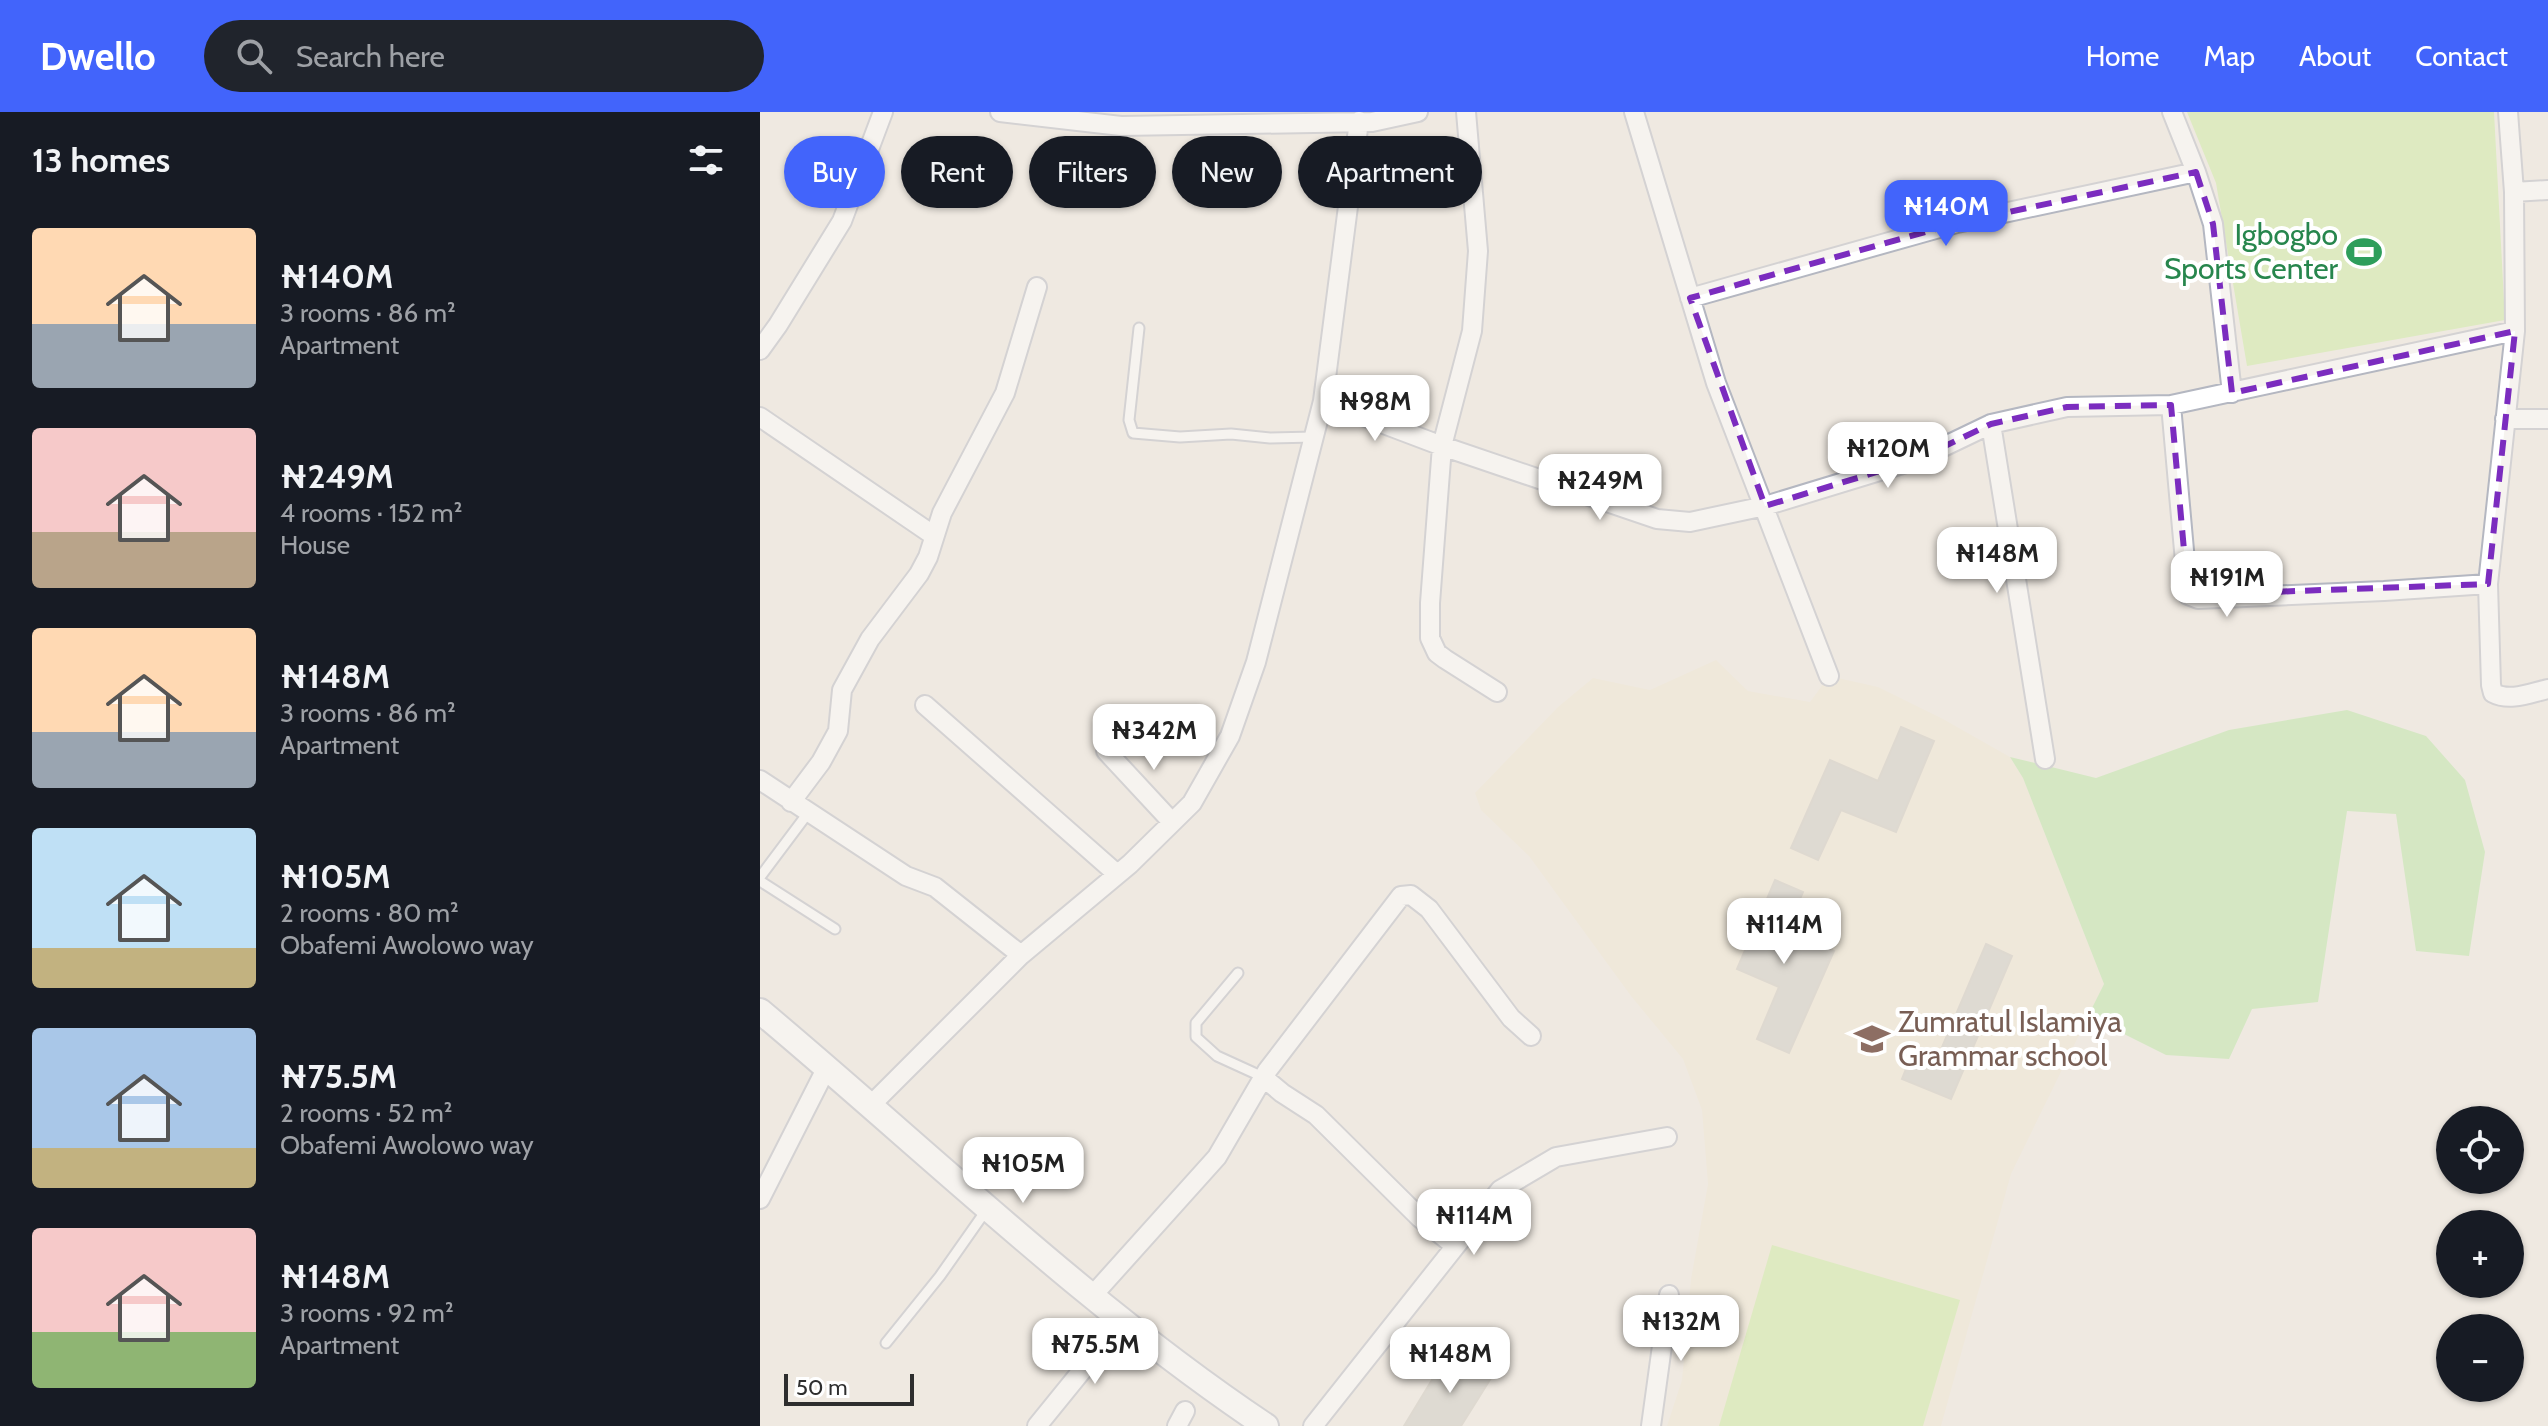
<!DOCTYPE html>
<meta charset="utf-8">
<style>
body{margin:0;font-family:Cabin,sans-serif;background:#20242c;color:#f1f3f6;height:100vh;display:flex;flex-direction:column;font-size:30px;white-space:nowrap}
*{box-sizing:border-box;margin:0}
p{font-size:26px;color:#9ea1a6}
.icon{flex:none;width:44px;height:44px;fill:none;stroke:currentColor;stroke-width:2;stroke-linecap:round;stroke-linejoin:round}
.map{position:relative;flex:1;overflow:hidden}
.panel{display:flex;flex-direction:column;background:#171b24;width:760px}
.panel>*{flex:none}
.top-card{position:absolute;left:24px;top:24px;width:760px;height:72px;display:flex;gap:16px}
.controls{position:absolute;left:1676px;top:994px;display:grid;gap:16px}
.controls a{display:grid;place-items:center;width:88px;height:88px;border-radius:50%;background:#171b24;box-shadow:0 2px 6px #0004;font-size:40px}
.scale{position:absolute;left:24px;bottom:20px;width:130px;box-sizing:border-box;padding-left:8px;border:4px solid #2e2e2e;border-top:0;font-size:22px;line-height:28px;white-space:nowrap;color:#2e2e2e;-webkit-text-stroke:6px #fff;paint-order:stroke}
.price{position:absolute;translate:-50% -68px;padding:0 18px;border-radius:16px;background:#fff;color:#222;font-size:26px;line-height:52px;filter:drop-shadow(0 2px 4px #0008)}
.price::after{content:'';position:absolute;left:50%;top:48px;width:24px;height:18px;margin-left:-12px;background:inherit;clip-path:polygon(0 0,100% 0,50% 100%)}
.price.active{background:#4264fb;color:#fff}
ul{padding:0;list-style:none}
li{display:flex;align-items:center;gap:24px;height:200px;padding:0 32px}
li span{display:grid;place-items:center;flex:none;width:224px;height:160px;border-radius:8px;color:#555}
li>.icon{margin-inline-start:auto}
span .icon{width:96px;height:96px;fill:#fffc;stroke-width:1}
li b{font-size:34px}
h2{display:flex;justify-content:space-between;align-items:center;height:96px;padding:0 32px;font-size:34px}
.tag{padding:0 28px;border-radius:36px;background:#171b24;box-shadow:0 2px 6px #0004;font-size:28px;line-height:72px}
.tag.active{background:#4264fb;color:#fff}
header{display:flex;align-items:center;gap:48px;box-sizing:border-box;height:112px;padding:0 40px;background:#4264fb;color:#fff}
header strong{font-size:38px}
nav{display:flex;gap:44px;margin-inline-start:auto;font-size:28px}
.search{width:560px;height:72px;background:#20242c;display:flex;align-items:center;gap:20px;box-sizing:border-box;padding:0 28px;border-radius:44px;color:#9ea1a6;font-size:30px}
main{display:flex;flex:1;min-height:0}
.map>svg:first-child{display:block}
</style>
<header>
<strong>Dwello</strong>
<div class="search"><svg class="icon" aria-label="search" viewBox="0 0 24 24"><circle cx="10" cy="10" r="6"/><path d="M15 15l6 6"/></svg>Search here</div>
<nav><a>Home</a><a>Map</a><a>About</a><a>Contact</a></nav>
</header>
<main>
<section class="panel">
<h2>13 homes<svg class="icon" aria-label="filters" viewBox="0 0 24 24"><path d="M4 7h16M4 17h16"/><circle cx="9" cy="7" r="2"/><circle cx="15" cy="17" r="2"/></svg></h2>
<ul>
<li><span style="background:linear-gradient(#ffd9b3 60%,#9aa5b1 0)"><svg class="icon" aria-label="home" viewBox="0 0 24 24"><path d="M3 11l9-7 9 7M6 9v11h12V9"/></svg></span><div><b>₦140M</b><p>3 rooms · 86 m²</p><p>Apartment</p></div></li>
<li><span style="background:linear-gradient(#f6c9c9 65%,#b9a48a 0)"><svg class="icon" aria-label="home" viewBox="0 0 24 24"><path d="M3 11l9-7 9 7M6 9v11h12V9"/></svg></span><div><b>₦249M</b><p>4 rooms · 152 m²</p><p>House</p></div></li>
<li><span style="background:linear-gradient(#ffd9b3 65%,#9aa5b1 0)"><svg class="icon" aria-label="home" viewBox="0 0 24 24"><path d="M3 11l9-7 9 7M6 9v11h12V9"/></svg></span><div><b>₦148M</b><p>3 rooms · 86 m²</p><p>Apartment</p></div></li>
<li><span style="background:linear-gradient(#bfe0f5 75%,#c2b280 0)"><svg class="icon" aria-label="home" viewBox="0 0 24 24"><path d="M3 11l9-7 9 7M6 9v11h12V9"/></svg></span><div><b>₦105M</b><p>2 rooms · 80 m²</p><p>Obafemi Awolowo way</p></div></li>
<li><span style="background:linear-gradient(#a9c7e8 75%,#c2b280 0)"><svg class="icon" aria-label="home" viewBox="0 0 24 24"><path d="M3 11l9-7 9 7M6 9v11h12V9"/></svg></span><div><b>₦75.5M</b><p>2 rooms · 52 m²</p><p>Obafemi Awolowo way</p></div></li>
<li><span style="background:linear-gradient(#f6c9c9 65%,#8fb573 0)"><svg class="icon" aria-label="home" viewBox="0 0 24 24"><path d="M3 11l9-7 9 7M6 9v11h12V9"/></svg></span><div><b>₦148M</b><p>3 rooms · 92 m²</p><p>Apartment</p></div></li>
</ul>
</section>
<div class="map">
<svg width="1788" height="1314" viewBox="0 0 1788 1314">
<rect width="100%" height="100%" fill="#efe9e1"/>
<path fill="#f0e6d1" d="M956,548L988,579L1050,590L1069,564L1118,575L1183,607L1250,645L1263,666L1344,872L1251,1062L1181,1314H907L922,1268L931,1167L948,1072L942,998L923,947L871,884L769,744L721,698L715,681L798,595L833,566L890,578Z"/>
<path fill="#b6e59e" d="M1587,598L1666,624L1705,668L1725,740L1709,844L1656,839L1636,702L1587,699L1558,890L1492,897L1469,947L1406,943L1328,904L1344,872L1263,666L1250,645L1336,666L1469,618Z"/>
<path fill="#c9ec9a" d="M1427,0H1734L1745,208L1487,254L1456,71Z
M1012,1133L1200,1188L1163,1314H959Z"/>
<path fill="#cbc7bf" stroke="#cbc5ba" stroke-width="2" d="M1141,615L1174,629L1136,720L1081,698L1058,748L1031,736L1070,648L1118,669Z
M1015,768L1043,780L1026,819L1074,839L1029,941L997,927L1019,875L977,857Z
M1226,832L1252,844L1191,987L1142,967L1154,937L1177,947Z
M689,1240L731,1266L701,1314H644Z"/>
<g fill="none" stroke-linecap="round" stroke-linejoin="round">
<g stroke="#b4b7c1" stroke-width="13">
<path id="lane" d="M379,216L369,308L373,321L420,325L471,322L510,326L554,325
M0,765L48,701
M0,769L75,817
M478,861L436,911V925L457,944L503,965
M126,1231L180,1164L227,1097"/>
</g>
<g stroke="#b4b7c1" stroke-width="22">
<path id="street" d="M240,0L361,14L612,10L658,0
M706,0L718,139L712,219L682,334L670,491V526L677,541L685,547L737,580
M874,0L956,271L1069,564
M1412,0L1436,60L1453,112L1472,281
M1748,0L1754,80L1755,219L1728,472L1731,573L1733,581C1750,590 1770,581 1788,577
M1754,80L1788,78
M930,186L1197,111L1436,60
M0,238L18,213L82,109L123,0
M563,289L682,334L897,407L930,410L1005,394L1156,348L1231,312L1307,295L1411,293L1755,219
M1411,293L1428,483L1438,487L1624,479L1728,472
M0,305L173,423
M1745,307H1788
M1231,312L1285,647
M165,593L357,762
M346,639L411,709
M0,668L146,764L175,775L261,843
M31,690L61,650L78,619L82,578L110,527L159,462L168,445L182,401L245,281L277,175
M503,965L522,981L556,1003L660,1106L695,1134
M110,994L261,843L370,752L432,691L470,624L496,550L563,289L599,9
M0,1087L67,955
M333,1183L457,1045L507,959L641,784L651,783L669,797L751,906L771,924
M277,1314L363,1208
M417,1314L425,1299
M553,1314L740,1078L796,1045L907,1025
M891,1314L909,1183"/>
</g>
<g stroke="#b4b7c1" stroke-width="28">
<path id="secondary" d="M0,899C166,1038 325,1193 506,1314"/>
</g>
<use href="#lane" stroke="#fff" stroke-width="9"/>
<use href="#street" stroke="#fff" stroke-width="18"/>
<use href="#secondary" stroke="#fff" stroke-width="24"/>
</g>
<path d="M0 0H1788V1314H0ZM1436,60L1453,112L1472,281L1755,219L1728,472L1428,483L1411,293L1307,295L1231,312L1156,348L1005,394L930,186L1197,111Z" fill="#efe9e1" fill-opacity=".55" fill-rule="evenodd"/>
<path fill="none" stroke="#7b2cbf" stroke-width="6" stroke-dasharray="16 10" stroke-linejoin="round" d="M1436,60L1453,112L1472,281L1755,219L1728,472L1428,483L1411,293L1307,295L1231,312L1156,348L1005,394L930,186L1197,111Z"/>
<defs>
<g id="stadium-bare" transform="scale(2.76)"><path d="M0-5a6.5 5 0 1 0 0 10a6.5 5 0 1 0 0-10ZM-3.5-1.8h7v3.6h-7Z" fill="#2e9e5b" stroke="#fff" stroke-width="2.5" paint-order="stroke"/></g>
<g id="school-bare" transform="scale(2.76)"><path d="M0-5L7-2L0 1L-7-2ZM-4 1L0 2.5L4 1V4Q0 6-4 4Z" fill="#8d6e63" stroke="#fff" stroke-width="2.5" paint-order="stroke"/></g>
</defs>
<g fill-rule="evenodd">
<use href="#stadium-bare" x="1604" y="140"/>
<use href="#school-bare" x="1112" y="927"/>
</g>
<g text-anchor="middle" stroke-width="8" stroke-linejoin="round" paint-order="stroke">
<g font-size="30" fill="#27864d" stroke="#fff" text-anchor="end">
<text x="1578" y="133">Igbogbo<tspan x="1578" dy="34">Sports Center</tspan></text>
</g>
<g font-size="30" fill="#785e54" stroke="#fff" text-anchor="start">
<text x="1138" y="920">Zumratul Islamiya<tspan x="1138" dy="34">Grammar school</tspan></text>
</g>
</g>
</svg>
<div class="controls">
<a><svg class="icon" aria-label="locate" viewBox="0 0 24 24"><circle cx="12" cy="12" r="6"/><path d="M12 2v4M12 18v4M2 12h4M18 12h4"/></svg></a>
<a>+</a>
<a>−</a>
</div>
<div class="scale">50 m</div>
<b class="price active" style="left:1186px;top:136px">₦140M</b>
<b class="price" style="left:615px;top:331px">₦98M</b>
<b class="price" style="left:1128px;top:378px">₦120M</b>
<b class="price" style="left:840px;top:410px">₦249M</b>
<b class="price" style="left:1237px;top:483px">₦148M</b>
<b class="price" style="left:1467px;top:507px">₦191M</b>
<b class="price" style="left:394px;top:660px">₦342M</b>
<b class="price" style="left:1024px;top:854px">₦114M</b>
<b class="price" style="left:263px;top:1093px">₦105M</b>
<b class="price" style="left:714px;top:1145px">₦114M</b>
<b class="price" style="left:921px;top:1251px">₦132M</b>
<b class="price" style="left:335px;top:1274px">₦75.5M</b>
<b class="price" style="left:690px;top:1283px">₦148M</b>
<div class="top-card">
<a class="tag active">Buy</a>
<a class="tag">Rent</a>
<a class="tag">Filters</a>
<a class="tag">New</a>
<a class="tag">Apartment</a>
</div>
</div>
</main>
